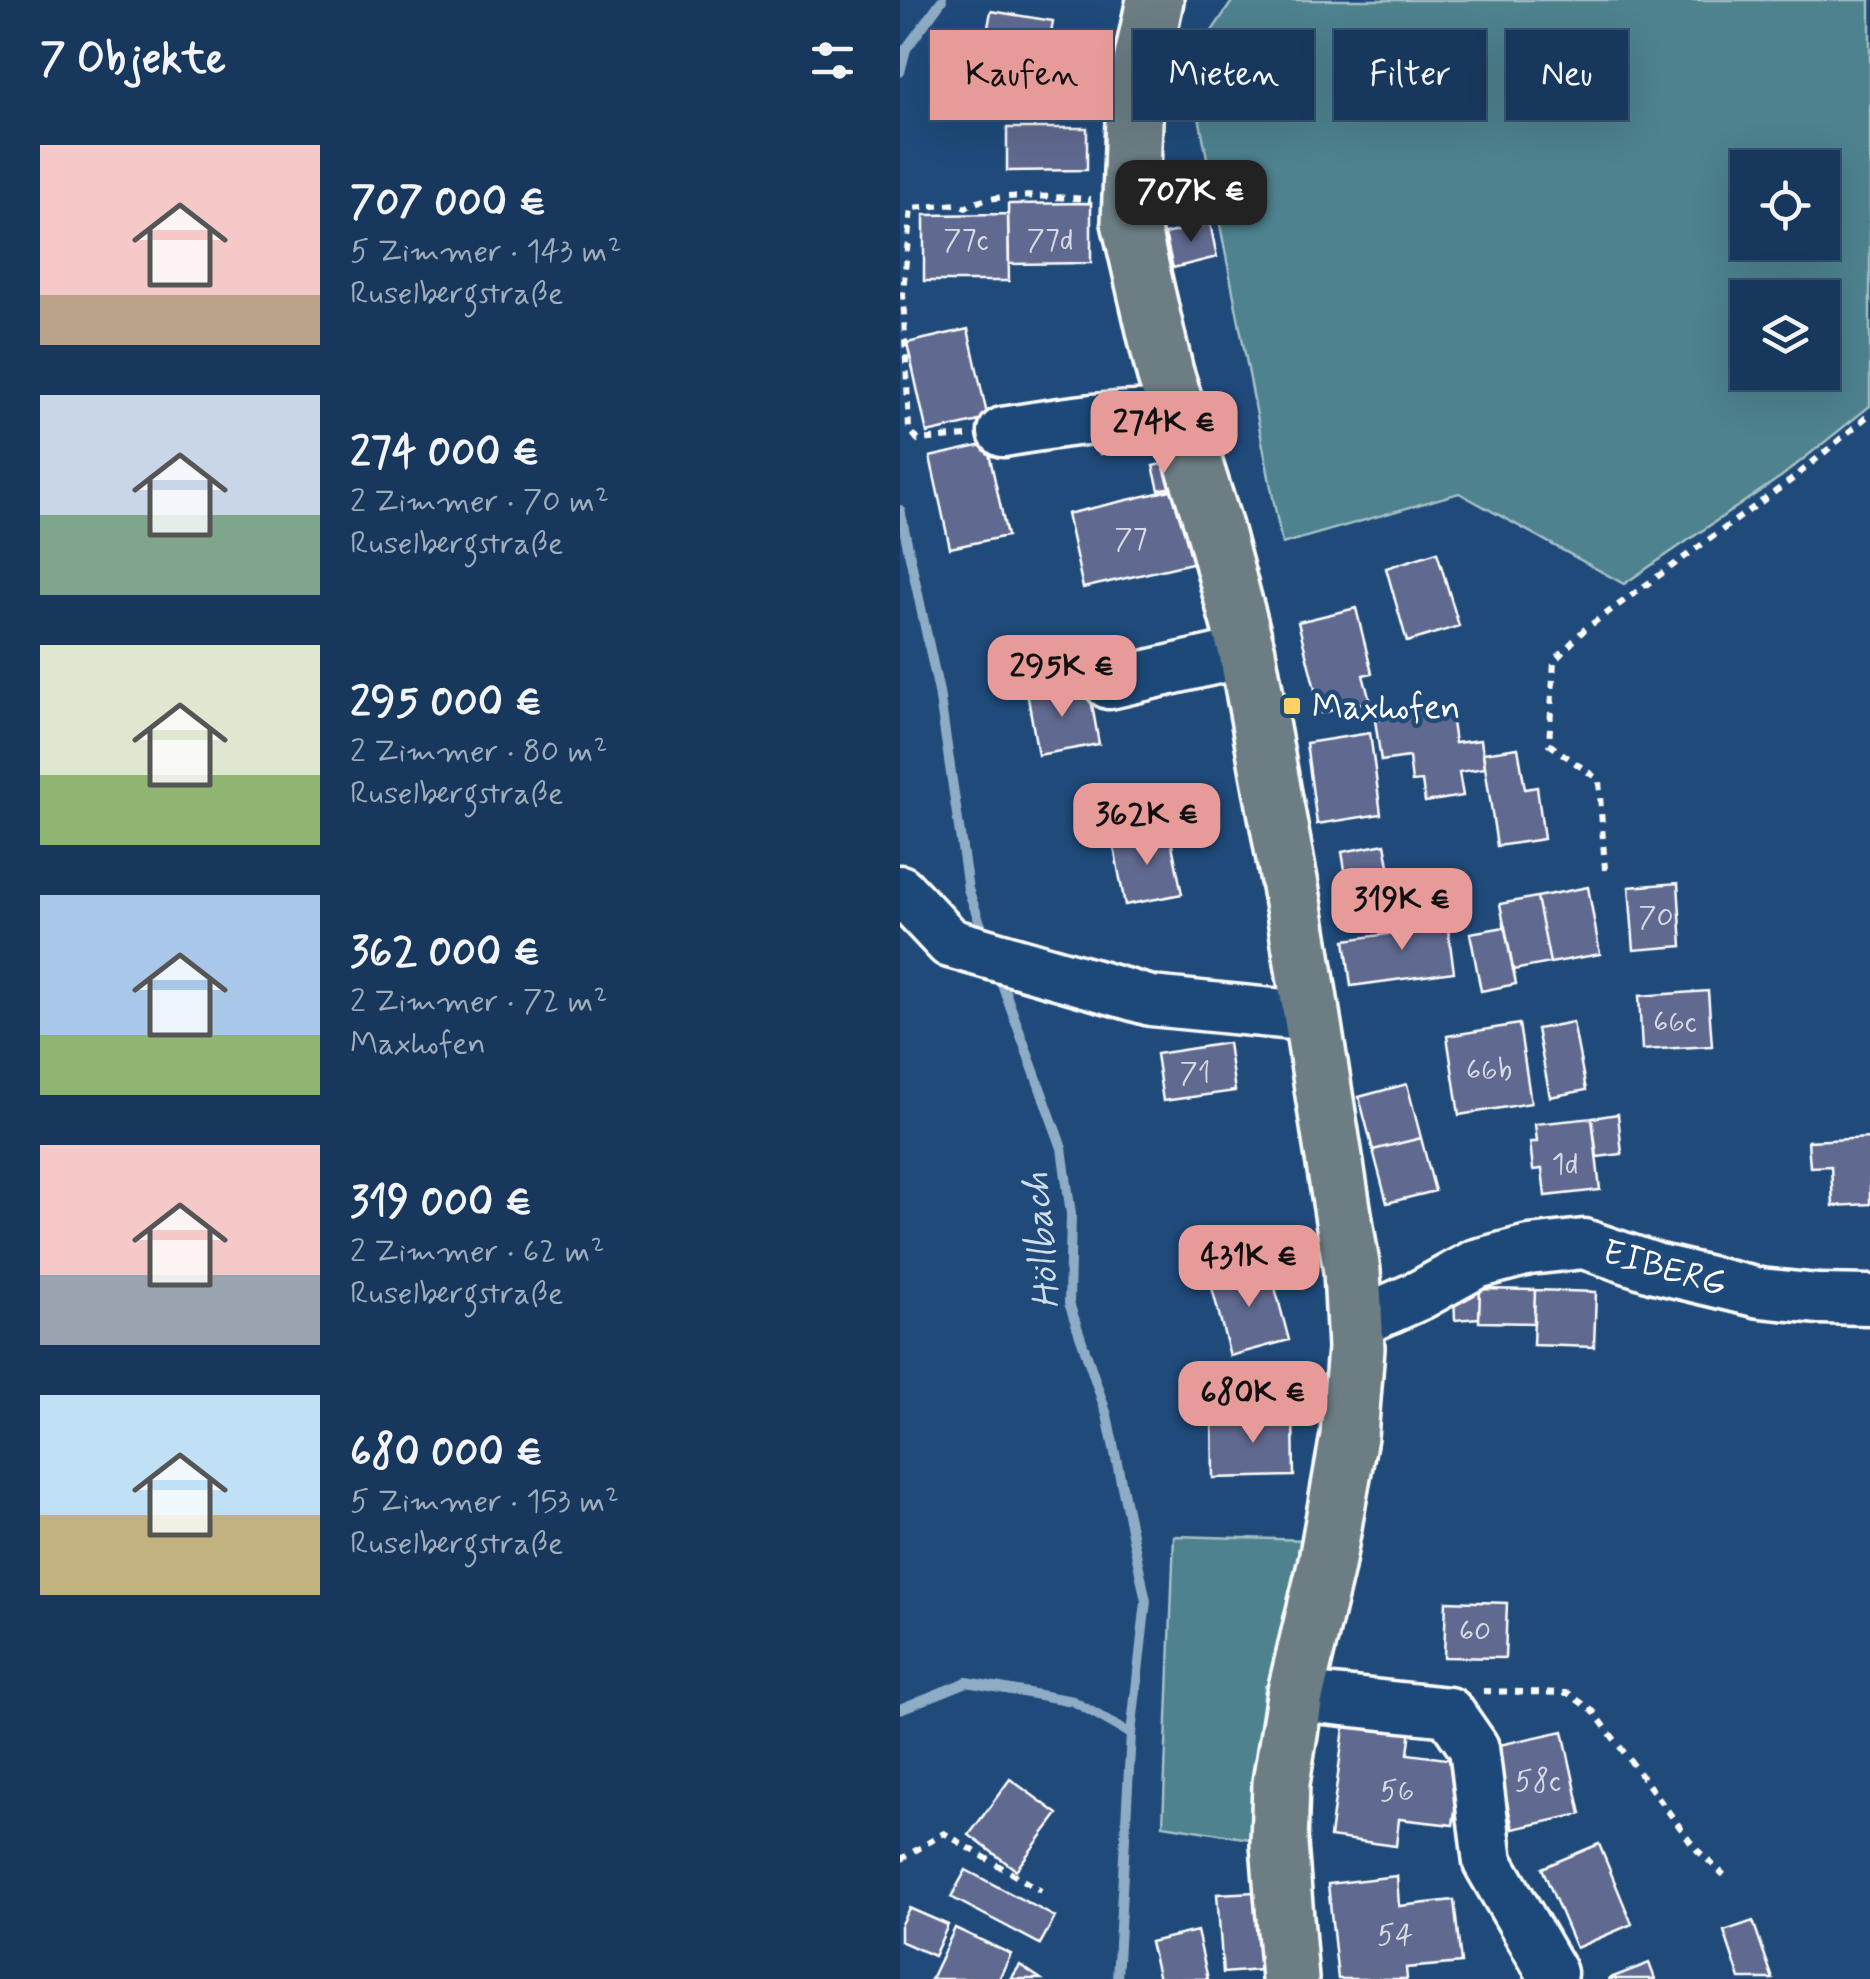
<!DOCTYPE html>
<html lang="de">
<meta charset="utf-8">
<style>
body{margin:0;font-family:Mynerve,sans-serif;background:#244365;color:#f1f3f6;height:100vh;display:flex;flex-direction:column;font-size:38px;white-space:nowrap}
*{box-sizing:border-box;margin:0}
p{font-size:32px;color:#9eacbb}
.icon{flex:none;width:55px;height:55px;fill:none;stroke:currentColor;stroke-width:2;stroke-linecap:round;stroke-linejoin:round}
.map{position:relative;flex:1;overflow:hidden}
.panel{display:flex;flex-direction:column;background:#17385c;width:900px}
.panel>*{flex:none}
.banner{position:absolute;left:30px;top:30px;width:790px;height:90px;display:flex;gap:20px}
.buttons{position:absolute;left:830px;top:150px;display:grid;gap:20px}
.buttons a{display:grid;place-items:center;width:110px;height:110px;border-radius:0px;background:#17385c;box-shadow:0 10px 40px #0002,0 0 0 2px #365272;font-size:50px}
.price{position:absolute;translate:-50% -85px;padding:0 22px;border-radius:20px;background:#e69b98;color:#111;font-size:32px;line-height:65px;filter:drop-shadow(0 2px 5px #0008)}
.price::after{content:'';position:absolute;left:50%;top:60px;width:30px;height:22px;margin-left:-15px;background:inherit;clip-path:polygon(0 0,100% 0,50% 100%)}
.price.active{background:#222;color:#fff}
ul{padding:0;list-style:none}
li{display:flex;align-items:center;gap:30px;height:250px;padding:0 40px}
li span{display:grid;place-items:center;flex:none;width:280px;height:200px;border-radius:0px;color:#555}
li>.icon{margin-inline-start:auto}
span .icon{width:120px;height:120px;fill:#fffc;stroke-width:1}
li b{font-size:42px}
h2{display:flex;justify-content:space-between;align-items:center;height:120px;padding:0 40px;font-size:42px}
.pill{padding:0 35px;border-radius:0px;background:#17385c;box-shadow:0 10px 40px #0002,0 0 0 2px #365272;font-size:35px;line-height:90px}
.pill.active{background:#e69b98;color:#111}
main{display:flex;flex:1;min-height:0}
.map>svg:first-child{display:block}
</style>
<main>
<section class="panel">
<h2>7 Objekte<svg class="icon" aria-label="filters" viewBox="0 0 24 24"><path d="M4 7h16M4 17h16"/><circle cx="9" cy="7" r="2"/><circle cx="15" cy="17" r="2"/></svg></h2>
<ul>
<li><span style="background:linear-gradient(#f6c9c9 75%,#b9a48a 0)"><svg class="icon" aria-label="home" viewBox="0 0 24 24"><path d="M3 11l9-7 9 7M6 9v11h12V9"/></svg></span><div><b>707 000 €</b><p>5 Zimmer · 143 m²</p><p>Ruselbergstraße</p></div></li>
<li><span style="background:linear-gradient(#c9d6e8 60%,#7fa58c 0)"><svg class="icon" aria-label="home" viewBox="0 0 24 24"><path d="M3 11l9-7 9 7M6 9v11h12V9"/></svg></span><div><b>274 000 €</b><p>2 Zimmer · 70 m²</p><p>Ruselbergstraße</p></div></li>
<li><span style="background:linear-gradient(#dfe7d0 65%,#8fb573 0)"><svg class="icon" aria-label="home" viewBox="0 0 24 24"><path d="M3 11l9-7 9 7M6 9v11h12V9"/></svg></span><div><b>295 000 €</b><p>2 Zimmer · 80 m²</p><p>Ruselbergstraße</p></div></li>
<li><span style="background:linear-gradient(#a9c7e8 70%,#8fb573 0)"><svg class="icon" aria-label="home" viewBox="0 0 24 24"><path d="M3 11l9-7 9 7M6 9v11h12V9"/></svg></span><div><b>362 000 €</b><p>2 Zimmer · 72 m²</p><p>Maxhofen</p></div></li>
<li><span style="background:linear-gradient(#f6c9c9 65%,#9aa5b1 0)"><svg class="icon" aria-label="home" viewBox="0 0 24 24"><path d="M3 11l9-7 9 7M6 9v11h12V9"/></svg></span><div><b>319 000 €</b><p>2 Zimmer · 62 m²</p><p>Ruselbergstraße</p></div></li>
<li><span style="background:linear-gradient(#bfe0f5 60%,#c2b280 0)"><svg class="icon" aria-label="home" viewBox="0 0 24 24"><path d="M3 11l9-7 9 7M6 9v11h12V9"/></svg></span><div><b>680 000 €</b><p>5 Zimmer · 153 m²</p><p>Ruselbergstraße</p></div></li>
</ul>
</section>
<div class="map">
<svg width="970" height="1979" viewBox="0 0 970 1979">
<rect width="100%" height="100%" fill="#1f4a7a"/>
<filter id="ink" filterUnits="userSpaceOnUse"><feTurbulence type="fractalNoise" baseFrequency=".01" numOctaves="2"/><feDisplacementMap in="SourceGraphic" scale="20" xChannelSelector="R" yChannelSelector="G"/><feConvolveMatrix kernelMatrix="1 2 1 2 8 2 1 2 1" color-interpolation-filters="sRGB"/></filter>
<g filter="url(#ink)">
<path fill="#4e828e" stroke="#a6c0c6" stroke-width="2.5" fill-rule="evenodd" d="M333,0H970V406L882,476L724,584L559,493L382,544L289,65ZM848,168H922V242H848ZM848,298H922V372H848Z
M274,1536L409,1540L381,1682L365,1686L350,1839L263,1825Z"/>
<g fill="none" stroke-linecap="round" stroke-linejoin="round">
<path stroke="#8eacc5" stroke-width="10" d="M0,72L6,49L42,0
M0,510L39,692L68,889L86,940
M97,970L162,1148L171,1214L169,1303L207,1415L246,1601L231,1734L217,1979
M0,1709L67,1682L173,1701L231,1734"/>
</g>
<path fill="#61698f" stroke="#fff" stroke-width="2.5" d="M91,11L153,21L141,93L78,82Z
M107,128H187V170L107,171Z
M191,203V263L109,264L108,204Z
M108,214L109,281H24V215Z
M310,223L317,257L273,268L265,234Z
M68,329L88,419L27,433L7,343Z
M220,432L223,450L200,454L197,436Z
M87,444L107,536L50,548L30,457Z
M270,462L275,486L259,490L253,466Z
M279,488L296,562L183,588L167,514Z
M537,552L559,626L507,642L486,568Z
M456,608L472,673L463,675L470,701L421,713L398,622Z
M160,687L161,693L189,688L199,744L138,755L127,692Z
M550,708L555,743L581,740L585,768L559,772L563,796L525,802L522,781L512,782L509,757L481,761L475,720Z
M470,733L481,814L417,824L406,743Z
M618,748L625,789L637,787L644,839L597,846L583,753Z
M269,830L282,894L225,905L213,842Z
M485,844L494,892L450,899L442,852Z
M778,883L782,946L734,950L729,887Z
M688,887L700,954L650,963L637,897Z
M637,897L650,963L613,970L600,904Z
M546,915L554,972L451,986L445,940L502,932L501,921Z
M605,927L616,984L581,991L570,933Z
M808,991L812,1046L742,1050L739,996Z
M673,1022L686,1090L650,1097L637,1029Z
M619,1024L631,1103L559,1115L547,1036Z
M328,1043L335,1091L263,1101L256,1054Z
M507,1084L521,1138L473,1150L459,1097Z
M718,1114L722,1154L697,1157L692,1118Z
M692,1118L700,1190L645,1196L642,1169L633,1170L630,1142H637L635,1124Z
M521,1138L535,1191L487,1203L473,1150Z
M970,1138V1204L933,1206L931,1166L910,1167L908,1141Z
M369,1265L389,1340L330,1356L310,1280Z
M580,1289L635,1290L634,1323L579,1322Z
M635,1290L696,1292L694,1347L633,1345Z
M580,1291L579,1318L555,1320L554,1294Z
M414,1374L415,1414L367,1415L366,1375Z
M393,1414L394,1476L313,1478L312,1416Z
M546,1601L607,1603L605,1658L544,1657Z
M445,1720L511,1729L508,1754L562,1761L553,1825L499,1819L496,1846L430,1837Z
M663,1731L681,1814L613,1829L595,1746Z
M110,1779L158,1814L116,1870L69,1835Z
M699,1844L732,1924L676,1948L642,1868Z
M66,1870L155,1917L140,1944L51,1897Z
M497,1876L499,1906L554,1900L561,1963L506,1968L507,1979H438L428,1884Z
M355,1892L360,1970L323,1973L317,1894Z
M9,1908L48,1925L34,1956L0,1941V1926Z
M853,1921L873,1979H840L824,1931Z
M55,1928L111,1954L99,1979H31Z
M297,1931L308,1979H259L250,1942Z
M749,1963L755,1979H708Z
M120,1965L141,1979H111Z"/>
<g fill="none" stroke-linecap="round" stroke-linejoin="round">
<g stroke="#fff" stroke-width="55">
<path id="minor" d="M103,432C163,422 220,413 280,416
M209,684L347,652
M0,890L50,943L251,1001L413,1017
M455,1324L520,1295L576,1264L629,1250L684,1244L755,1268L860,1293L918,1299L970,1300
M395,1696L549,1712L574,1748L588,1862L652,1973"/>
</g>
<g stroke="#fff" stroke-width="62">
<path id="major" d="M255,0L235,96L230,222L265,373L313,524L347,652L397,924L452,1271L456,1348L449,1436L426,1566L395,1696L381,1783L379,1844L390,1979"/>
</g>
<path stroke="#fff" stroke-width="6" stroke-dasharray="8 8" stroke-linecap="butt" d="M66,436L18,440L9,429L3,292L11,208L57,204L66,208C88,190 161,198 191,199
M705,870L699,780L649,744L654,661L685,629L894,478L970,414
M583,1691L668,1693L694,1712L797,1850L824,1875
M0,1860L44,1833L141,1891"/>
<use href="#minor" stroke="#1f4a7a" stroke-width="48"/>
<use href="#major" stroke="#6c7e84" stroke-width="55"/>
</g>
</g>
<rect fill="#ffd166" stroke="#1f4a7a" stroke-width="4" x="382" y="696" width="20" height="20" rx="5"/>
<g text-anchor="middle" stroke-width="9" stroke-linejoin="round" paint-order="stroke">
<g font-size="30" fill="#d8dae3">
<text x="66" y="249">77c</text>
<text x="150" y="249">77d</text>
<text x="231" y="548">77</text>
<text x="756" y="926">70</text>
<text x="775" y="1031">66c</text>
<text x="589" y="1079">66b</text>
<text x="295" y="1082">71</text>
<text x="665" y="1173">1d</text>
<text x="575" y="1640">60</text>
<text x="638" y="1790">58c</text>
<text x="497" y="1800">56</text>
<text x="495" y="1944">54</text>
</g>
<g font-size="35" fill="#fff" stroke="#1f4a7a" text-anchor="start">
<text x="412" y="718">Maxhofen</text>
</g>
<g font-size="35" fill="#fff" stroke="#1f4a7a">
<text transform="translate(765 1267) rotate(16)" y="12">EIBERG</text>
</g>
<g font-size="38" font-style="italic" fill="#d0dce7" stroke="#1f4a7a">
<text transform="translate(140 1241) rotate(-95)" y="13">Höllbach</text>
</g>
</g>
</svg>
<div class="buttons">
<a><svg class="icon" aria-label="locate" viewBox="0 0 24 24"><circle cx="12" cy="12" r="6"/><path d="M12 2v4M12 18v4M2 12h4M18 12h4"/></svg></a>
<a><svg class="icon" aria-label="layers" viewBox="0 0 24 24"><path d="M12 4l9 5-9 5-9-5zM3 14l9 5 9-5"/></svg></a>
</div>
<b class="price active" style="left:291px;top:245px">707K €</b>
<b class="price" style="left:264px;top:476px">274K €</b>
<b class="price" style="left:162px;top:720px">295K €</b>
<b class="price" style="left:247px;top:868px">362K €</b>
<b class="price" style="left:502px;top:953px">319K €</b>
<b class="price" style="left:349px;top:1310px">431K €</b>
<b class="price" style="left:353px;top:1446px">680K €</b>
<div class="banner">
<a class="pill active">Kaufen</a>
<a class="pill">Mieten</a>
<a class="pill">Filter</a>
<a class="pill">Neu</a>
</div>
</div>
</main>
